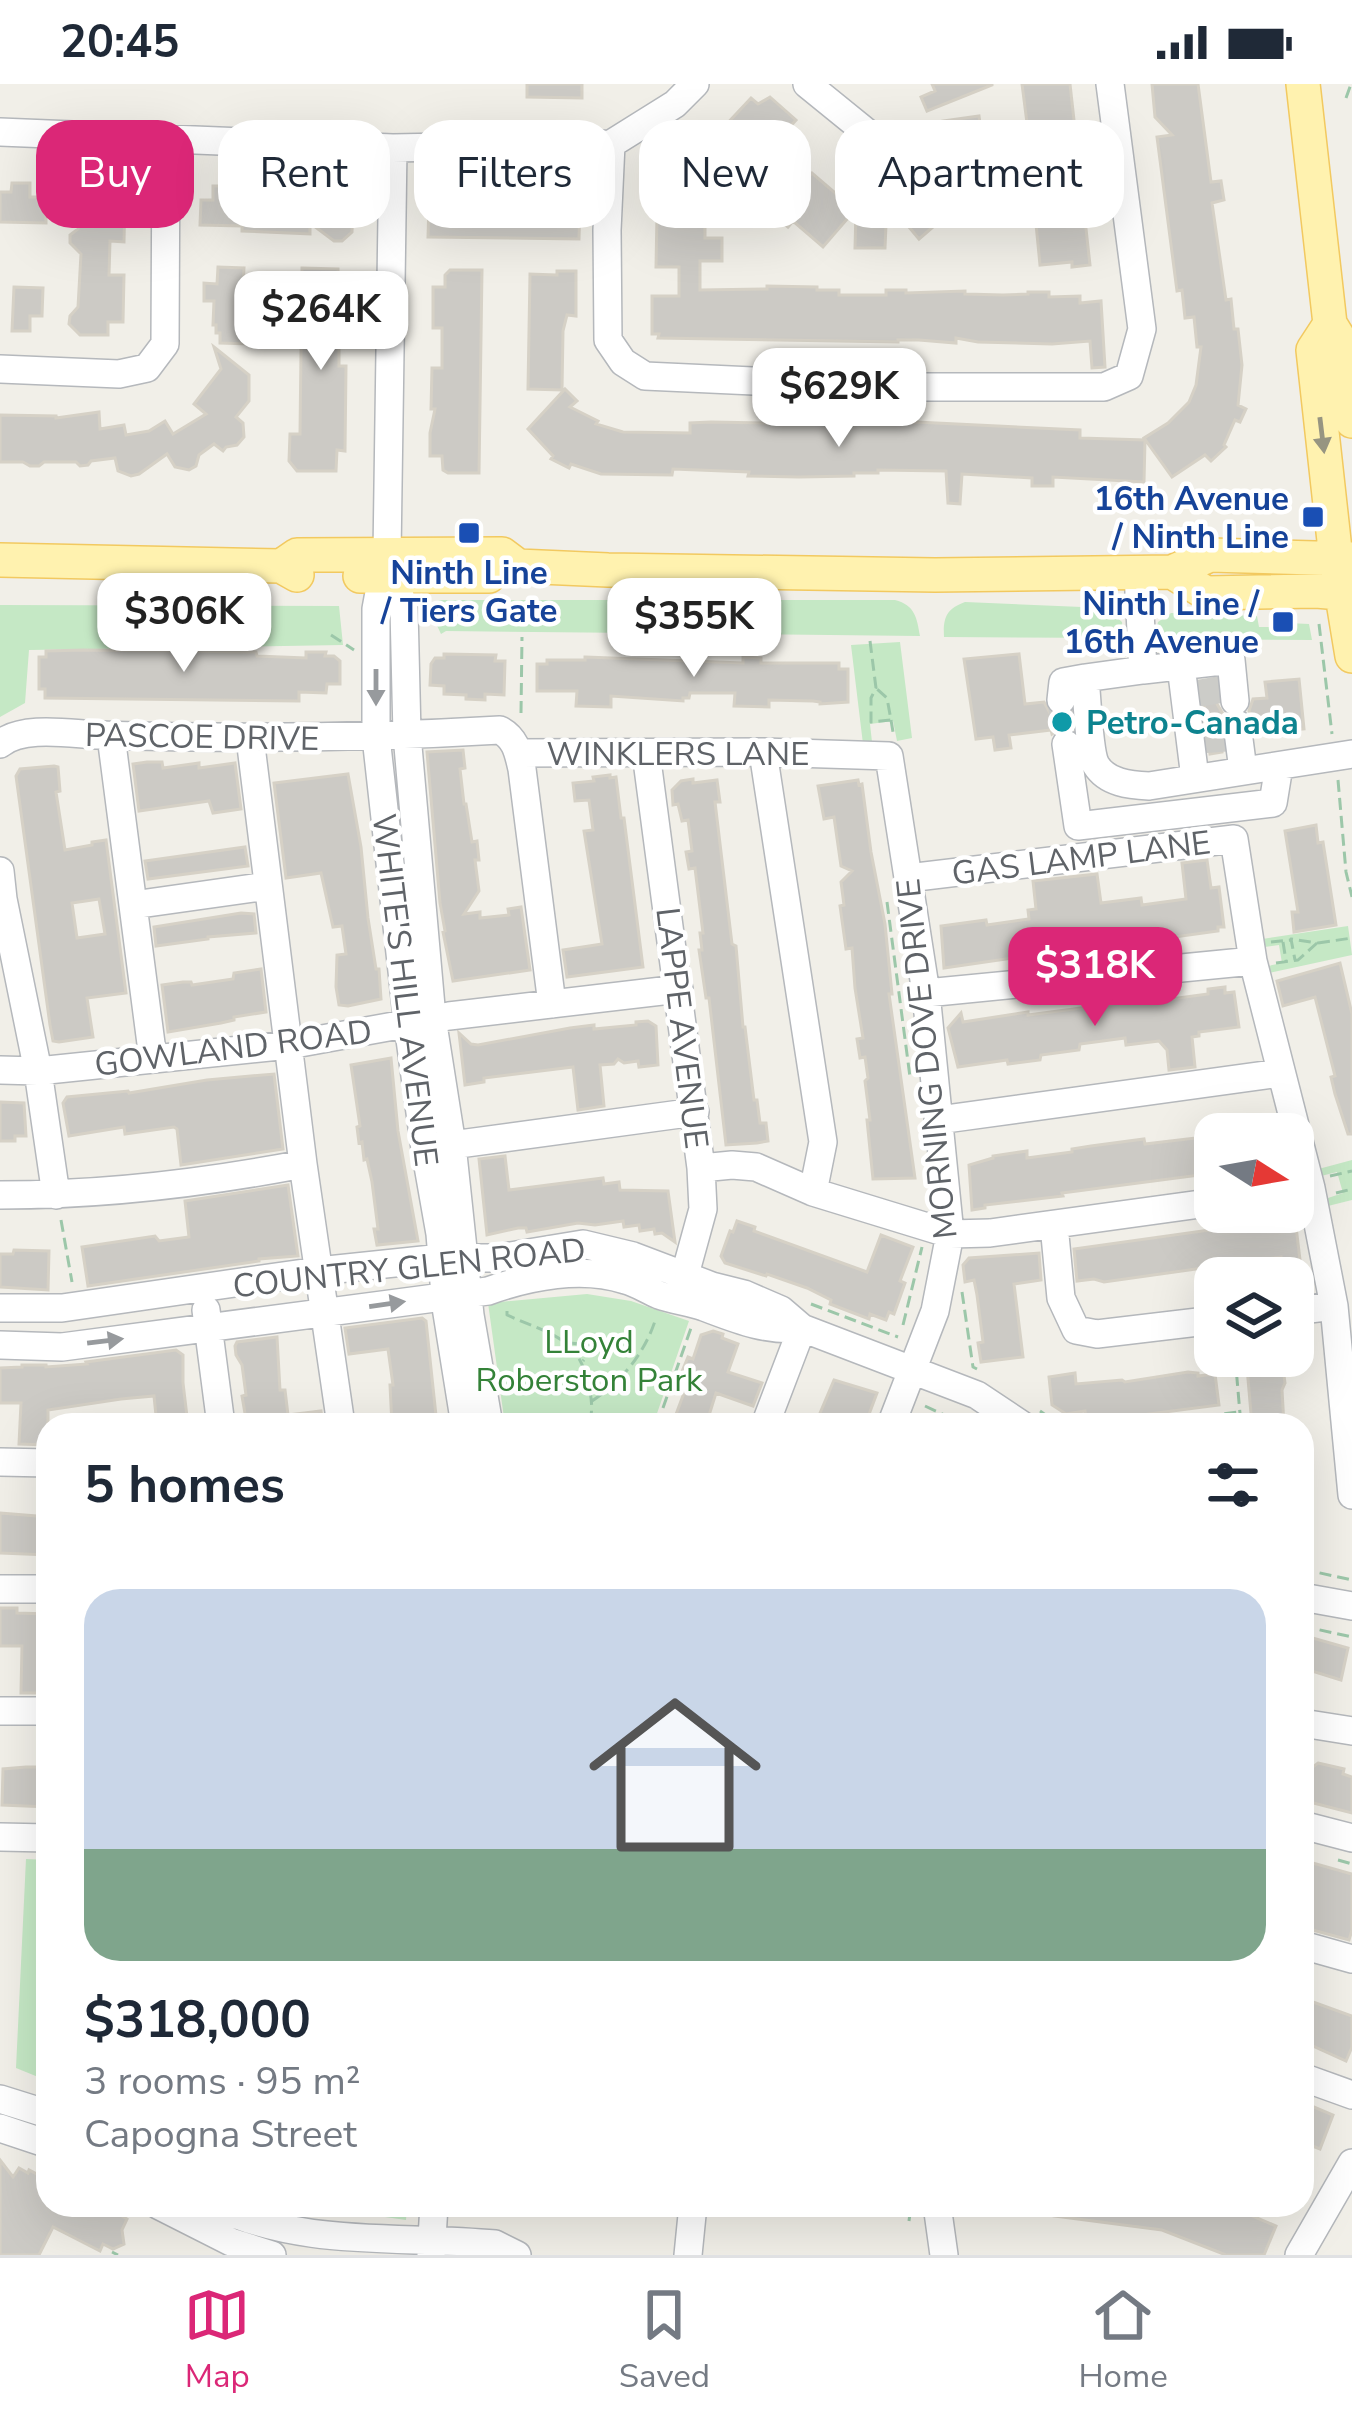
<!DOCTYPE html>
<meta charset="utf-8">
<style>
body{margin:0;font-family:"Nunito Sans",sans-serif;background:#f2f2f3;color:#1f2937;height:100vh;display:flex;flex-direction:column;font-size:45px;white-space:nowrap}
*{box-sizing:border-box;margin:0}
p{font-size:39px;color:#747a83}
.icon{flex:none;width:66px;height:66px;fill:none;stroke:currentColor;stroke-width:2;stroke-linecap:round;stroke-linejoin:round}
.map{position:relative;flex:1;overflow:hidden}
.panel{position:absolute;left:36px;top:1329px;width:1278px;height:804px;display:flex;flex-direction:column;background:#fff;border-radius:36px;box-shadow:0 12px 48px #0002}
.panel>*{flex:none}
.hud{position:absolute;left:36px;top:36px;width:1281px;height:108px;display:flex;gap:24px}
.needle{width:78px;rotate:101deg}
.buttons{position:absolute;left:1194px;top:1029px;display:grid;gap:24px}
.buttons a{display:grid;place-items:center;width:120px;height:120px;border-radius:24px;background:#fff;box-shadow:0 12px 48px #0002;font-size:60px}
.price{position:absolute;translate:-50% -102px;padding:0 27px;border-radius:24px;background:#fff;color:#222;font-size:39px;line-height:78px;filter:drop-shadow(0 3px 6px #0008)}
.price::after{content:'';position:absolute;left:50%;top:72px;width:36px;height:27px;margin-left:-18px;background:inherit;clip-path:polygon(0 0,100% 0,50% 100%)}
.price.on{background:#db2777;color:#fff}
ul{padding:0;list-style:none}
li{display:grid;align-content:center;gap:24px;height:636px;padding:0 48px}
li span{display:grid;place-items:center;height:372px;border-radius:36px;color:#555}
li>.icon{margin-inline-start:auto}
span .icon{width:216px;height:216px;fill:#fffc;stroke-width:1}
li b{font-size:51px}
h2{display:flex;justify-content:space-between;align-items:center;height:144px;padding:0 48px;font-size:51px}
.pill{padding:0 42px;border-radius:36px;background:#fff;box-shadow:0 12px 48px #0002;font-size:42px;line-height:108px}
.pill.on{background:#db2777;color:#fff}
.status{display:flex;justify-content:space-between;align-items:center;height:84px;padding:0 60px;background:#fff;direction:ltr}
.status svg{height:33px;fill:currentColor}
.menu{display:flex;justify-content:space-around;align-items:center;height:168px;border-top:3px solid #e0e1e3;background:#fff;font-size:33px;color:#747a83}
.menu a{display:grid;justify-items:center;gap:6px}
.menu .on{color:#db2777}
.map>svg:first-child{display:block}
</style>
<div class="status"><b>20:45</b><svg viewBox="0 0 49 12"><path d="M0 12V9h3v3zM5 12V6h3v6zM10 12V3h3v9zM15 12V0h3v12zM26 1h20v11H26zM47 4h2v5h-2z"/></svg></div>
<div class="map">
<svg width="1352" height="2171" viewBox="0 0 1352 2171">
<rect width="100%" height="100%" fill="#f1efe8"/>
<path fill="#c5e8c5" d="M443,516H895C915,521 917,534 920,552L446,547L441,550L431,529L436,526V517Z
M965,518L1106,524L1122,538L1123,554L944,553C943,534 946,525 965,518Z
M0,521L339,522L343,561L29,566L25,619L0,633Z
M1171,529L1257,532L1259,543H1288V539L1309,540L1312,556L1154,555L1158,538Z
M900,558L912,654L897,657L893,637L870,640L872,658L863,660L851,561Z
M1348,842L1352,871L1260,891L1259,884L1282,879L1279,861L1257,864L1256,856Z
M1352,1076V1116L1320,1124L1319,1117L1343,1109L1337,1088L1313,1094L1311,1087Z
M587,1210L631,1217L689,1237L653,1341H505L488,1219Z
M26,1775L48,1776V1997L16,1984Z
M301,2121H407L406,2136Z"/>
<path fill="#cccac5" stroke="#d6d1c6" stroke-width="3" fill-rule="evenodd" d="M527,0H582V14L527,13Z
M932,0H992V1L927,27L921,13L935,7Z
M1022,0H1070L1090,181L1072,183V178L1040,181L1036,140H1040Z
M1152,0H1198L1211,98L1221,97L1224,116L1212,119L1226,216L1231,215L1234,245H1238L1242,281L1238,321L1246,325L1240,338L1235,336L1224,361L1226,363L1211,377L1205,371L1172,393L1144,354L1168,339L1189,318L1196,301L1201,263H1197L1194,233L1185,234L1182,206L1177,207L1157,53L1172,51L1155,33Z
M770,13L796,36L748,89L722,65L731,52L723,44L751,14L758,20Z
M979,32L983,61L947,66L943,37Z
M681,69H700V117H705V154H722V177H700V206L767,205V202L817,203V206H839V211H886V206H906V209L965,207V210L1003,211L1028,210V208H1049V213L1080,212V219L1101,217L1105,283L1092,284L1090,257L1052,260L978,258L956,254V259L919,256H898V258L658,254L659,250H652V212H679V183H656L657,131L661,112H657V93H670L671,80H681Z
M948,72L976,91L967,104L981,113L973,124L960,116L955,124L953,111L919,89L927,78L951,93Z
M795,88L805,97L812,89L855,126L823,163L793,137L788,143L766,124Z
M80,97L108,98V111H125L124,158L110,157L109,191H124L123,238H108V251H80L69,240L70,232L78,223L81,170L70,159V151L78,145L79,123L68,112Z
M12,99H30V113H46V139L0,138V108H11Z
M910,99L941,136L919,155L889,119Z
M213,102H257L256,114H294V103L340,104V119H353L352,148L342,157H334L310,139V150L242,147V142L200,141L201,116H213Z
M442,106L567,107V116L580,121L579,155L428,153L429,119L442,115Z
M869,116L887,117L885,164H855L856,127L869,137Z
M218,183L244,184L242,225H251L250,260L220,259V249H216V241H213L214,217H204V199L217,200Z
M302,184L338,185V201H347V243H339V282H346L345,367L337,366L336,387H297L289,377L290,350H300Z
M450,186H482L479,389H448L443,386L442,372H430V349L435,325H431L432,284H442V244H433V203H445V191Z
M557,187H576V232L567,231L563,247L562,306L528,305L530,190L557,191Z
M14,203L43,204L42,232H30V247H12Z
M214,263L249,291V317L236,333L243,339L244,353L237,361L226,363L223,367L214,360L199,371L196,382L189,386L175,383L167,370L139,390L131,392L118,387L115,374L91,377L88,381L80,382L76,378H44L39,382H30L23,378H0V331L56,332V334L99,328L100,345L124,341L126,351L149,347L165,337L173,350L206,330L194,320L221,285Z
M565,305L577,317L570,323L598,337L596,340L623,348L690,349V339L711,338L807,340V337L824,338V340L845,341L916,338L1080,346V354L1145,356L1144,398L1053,393V402H1032V394L962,390L960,420L948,419L946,387L878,386V389H854V392L799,393L748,392L749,388L673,385L672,391L601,390L571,380L569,384L551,375L553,372L528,345Z
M84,566L256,568L257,572L306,574V568H326L325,572H334L340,577V600H327L326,609L299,608V617L45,614V605H39V573H46V567Z
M444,570L496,571L495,577H505L504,611L485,610V616L466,615V611L444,610V602L430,601L431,580L435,574H444Z
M1019,570L1025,620L1044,618L1051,631L1060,634L1070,631L1071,643H1062L1052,650L1051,646L1009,651L1011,664L995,666L993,653L976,655L964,575Z
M585,573L743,579V573L761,574V579H839V585H848V618L820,620V618L813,617L769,616V623L734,622L735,609H690L689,614H683V617L611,612V623L576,622L577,607H537V580H547V576H585Z
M1299,595L1304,645L1270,648L1269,637L1255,639L1249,627L1253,615L1267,614L1265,598Z
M1215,596L1217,620L1223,630L1219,641L1222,668L1210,670L1201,598Z
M463,666L465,684L460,685L464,720H466L472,758L477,757L479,776H475L479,807L464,830L480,828V834L509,831L508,825L521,823L530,886L453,897L443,848L445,847L440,819L427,668Z
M147,678H162L163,684L199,679V684L235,679L241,725L213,729L209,717L139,727L133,680Z
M54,682L58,683L60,707L56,708L65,766L92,761V758L106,756L126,909L87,914L93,953L59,958L53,957L50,941L16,692L20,685ZM99,815L105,850L77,854L72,819Z
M348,690L361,763L368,834L376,885H379L381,915L348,922L339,921L336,903L337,871L346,870L342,842L333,843L321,789L286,794L274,699Z
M610,691V694L616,693L621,734H624L643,883L567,893L563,866L602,860L584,747L593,746L589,716L575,717L573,699L594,697L593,693Z
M693,695V699L717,696L720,718H715L732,860L736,862L743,943H745L754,1016H757L760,1039H766L768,1057L757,1059L726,1061L709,914H706L699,866H702L700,849H703L695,784L689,785L686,768L692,767L688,736L682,737L678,720L673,721L672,706L681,697Z
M858,696L859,701L862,700L871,768L885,840L892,910H889L915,1094L873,1095L867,1036H870L865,997L868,994L865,973L860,974L857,955L863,954L855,904L852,864L846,865L840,822L844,821L841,798L852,787L841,782L834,733L824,735L818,702Z
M1316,741L1318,759L1323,758L1336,841L1294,848L1292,828H1298L1285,747Z
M245,763L248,782L148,795L145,777Z
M1207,776L1211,804L1219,803L1224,843H1218V847L1138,858L1139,863L1042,874L1041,870L944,884L941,842L986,836L987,841L1029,835L1028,826L1036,825L1033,797L1097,790L1101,819L1141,814L1142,821L1186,815L1182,779Z
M241,829L254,830L256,849L208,853V855L156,862L154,843Z
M1340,879L1352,930V1050H1348L1335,1010L1331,993L1335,992L1315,913L1283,922L1277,897Z
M261,885L266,928L234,933V936L221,939L168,948L162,901L183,898H191L192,901L233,895L234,889Z
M1225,903V909L1234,908L1239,943L1199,948V952L1192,953L1195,983L1169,986L1167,966L1159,957L1126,961L1125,954L1080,960L1079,966L1041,971L1040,976L1008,980L1007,976L958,983L948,944L961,929L963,938L1028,928V931L1149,915V918L1156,917L1208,910V905Z
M648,937L656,942L658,981L639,983L638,977L624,979L618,975L614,980L600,981L604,1022L578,1026L573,983L484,994V998L465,1001L459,949L471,960L478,961L570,944L594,941V945L636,941V938Z
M391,974L398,1047L418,1157L377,1161L374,1145H378L372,1098L367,1075L364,1076L362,1058L359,1059L357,1043L360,1042L351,981Z
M274,990L283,1065L181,1081L177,1045L174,1043L125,1050L124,1043L69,1052L63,1019L67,1013L128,1007L129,1009L207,996Z
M0,1018L24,1019L26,1052H15V1057H0Z
M1215,1048V1089L1062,1109L1063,1112L985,1121V1124L972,1126L969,1081L993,1074V1072L1027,1067V1074L1072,1068V1065L1091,1062L1144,1055L1145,1060L1196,1054V1050Z
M505,1072L509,1106L603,1094L604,1100L619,1098L620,1106L668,1107L675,1158L662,1149L655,1150L654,1145L640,1147L639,1141L624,1143L623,1137L595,1141L578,1139L527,1148L526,1144H518L487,1151L479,1075Z
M288,1101L298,1172L259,1175V1177L88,1202L82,1163L155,1152L159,1157L189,1153L185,1117Z
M1295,1134L1300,1176L1281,1178V1173L1104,1198L1094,1195L1077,1197L1074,1165Z
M737,1137L755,1143L754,1147L867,1188L881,1151L913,1163L900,1197L905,1199L894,1230L889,1228L886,1236L870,1230L869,1235L830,1220L831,1216L807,1204L767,1190L766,1192L725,1179L721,1172L730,1147L733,1148Z
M14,1166L49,1167L48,1206L0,1203V1170H13Z
M1039,1169L1041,1196L1014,1200L1023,1273L981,1278L978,1259L983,1258L977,1211L974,1196L965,1198L963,1181L969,1174Z
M422,1234L426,1237L437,1341H392L390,1301H393L388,1265L349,1270L345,1244Z
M713,1247L723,1250L722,1254L738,1260L728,1288L762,1299L753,1322L716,1309L706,1341H672L690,1293L681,1290L688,1273L693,1275L701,1251Z
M277,1253L280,1306H285L288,1331L321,1327L323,1341H247L242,1312L246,1311L242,1281L236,1271L235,1262L237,1258Z
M176,1266L183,1271V1299L188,1341H157L154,1312L121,1315L48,1326V1361L19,1360L21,1319H0V1284L22,1283V1281H46V1283L87,1280L86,1278Z
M1246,1272H1279V1283L1283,1284L1285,1299L1282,1306L1284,1341H1252Z
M1188,1288L1198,1289V1292L1215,1290L1219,1321L1087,1338L1085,1327L1066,1330L1052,1321L1049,1293L1075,1289L1076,1300L1122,1296L1125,1298Z
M834,1296L877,1309L865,1341H815Z
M0,1429L48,1433V1471L0,1469Z
M0,1524H17V1529L48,1530V1609H21L22,1562H0Z
M1302,1551L1348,1564L1341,1596L1302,1584Z
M1318,1679L1344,1685L1343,1690L1352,1693V1729L1302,1716V1685L1309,1686Z
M26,1683H48V1723L2,1721L3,1685Z
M1302,1776L1352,1790V1846L1349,1856L1302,1843Z
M1302,1914L1352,1932V1963L1346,1977L1302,1957Z
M1302,2018L1333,2031L1320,2065L1302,2058Z
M0,2076L13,2093L19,2084L28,2089L29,2086L48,2096V2121H103L127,2135L122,2146L124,2160L113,2165L103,2160L100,2167L53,2143L39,2171H0Z
M1054,2121H1227L1276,2142L1264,2171H1226L1162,2146L1054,2132Z"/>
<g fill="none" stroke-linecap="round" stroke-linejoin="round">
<path stroke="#ccccc8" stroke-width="27" stroke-dasharray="27 14" stroke-linecap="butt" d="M1195,610L1223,605
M1061,616L1066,660
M1199,656L1227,654"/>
<g stroke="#b5b8bc" stroke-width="30">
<path id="minor" d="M807,0L871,52
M0,48L393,64L611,60L675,20L695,0
M611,60L607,146L608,256L623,278L645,292L879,303H1104L1129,292L1142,245L1110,0
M393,64L387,470L404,525L407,651L432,934L452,1061L470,1231L489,1341
M0,285L119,290L147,284L165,260L166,54
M385,476L376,525V653L408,941L425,1065L440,1150L446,1223L465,1341
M1138,489L1143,586L1085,594C1087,612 1089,669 1096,681C1107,699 1130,701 1149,702L1352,670
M1181,582L1195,694
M1143,586L1231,576L1235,617
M1061,616L1063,598L1085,594
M1237,640L1243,686
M111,652L153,975
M250,654L303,1080L341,1341
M0,660C23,641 71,650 99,651C233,655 366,654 500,646C516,655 518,668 522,685L552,920
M1066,660L1078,742L1273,719L1279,682
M763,668L823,1058L813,1108
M518,669L763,668L889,672L926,909L950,1150L935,1227L891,1341
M646,669L701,1084L703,1125L681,1205
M0,787L3,815L38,987L56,1111
M908,794L1234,755L1253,877L1311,1104L1334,1222L1352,1411
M133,821L268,802
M926,909L1253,877
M0,986L38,987L289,961L449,932L679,905
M938,1036L1281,989
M437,1063L695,1028
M701,1084L732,1081L756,1083L813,1108L950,1150L990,1149L1215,1118
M0,1111C101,1111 204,1099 303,1080
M1054,1141L1061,1214L1076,1246L1097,1250L1215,1236
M0,1224H62L318,1187L442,1174H498L583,1160L633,1172L712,1202L744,1210L781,1226L802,1244L977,1311L1022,1341
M206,1226L221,1341
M1293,1227L1334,1222
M0,1261L62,1263L488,1207C530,1192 582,1182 625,1196C637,1199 647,1206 659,1211C673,1216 689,1218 704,1223C736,1235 767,1248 802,1244
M765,1341L802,1244
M0,1378L48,1379
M0,1505H48
M1302,1513L1352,1522
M0,1627H48
M1302,1639L1352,1647
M1302,1741L1352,1754
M0,1753L48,1754
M1302,1861L1352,1875
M1302,1993L1352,2011
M0,2015L48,2030
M0,2044L48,2060
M158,2121L231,2158L272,2171
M214,2121C302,2164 401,2151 495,2160L517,2171
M937,2121L944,2171
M431,2171L434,2121
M688,2171L693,2121
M1299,2171L1352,2079"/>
</g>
<g stroke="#f2c960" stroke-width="36">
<path id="major" d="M1303,0L1330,240L1343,261L1352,337
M1330,240L1313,266L1336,475L1352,572
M0,476L281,482L297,491
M281,482L297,471L502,470L518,482L608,486L935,491L1172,488L1210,471L1352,475
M1172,488L1206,509L1316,507L1352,510
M360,492H489"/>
</g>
<path stroke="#9cc7a9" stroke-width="3" stroke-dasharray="12 6" stroke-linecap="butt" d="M1346,14L1351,0
M1319,540L1332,650
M331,551L354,566
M870,557L876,604L871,614V638L891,636L887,614L876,604
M521,629L522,553
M891,636L893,648
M1338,696L1346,788L1352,813
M887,818L910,993
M1271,858L1291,856
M1283,858L1286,877
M1318,859L1352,854
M1276,879L1298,876L1317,859L1291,855L1295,876
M1330,1092L1352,1087
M1336,1109L1352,1105
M1233,1135L1285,1128
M61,1136L72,1198
M962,1208L973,1283L977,1285
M811,1220L898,1253
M507,1227V1231C549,1250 579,1252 589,1303C592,1316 593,1327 589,1341
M903,1241L922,1163
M570,1259L588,1261L591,1266L583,1277
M1235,1272L1241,1341
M592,1317C621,1298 644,1270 655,1237
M925,1322L966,1341
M1040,1327L1060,1341
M657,1341L691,1244
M1135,1341L1239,1328
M1302,1485L1352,1496
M1302,1542L1352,1553
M1338,1776L1352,1780
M909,2137L911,2121
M112,2168L118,2171"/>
<use href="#minor" stroke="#fff" stroke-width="27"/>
<use href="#major" stroke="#fff2af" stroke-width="33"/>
</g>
<defs><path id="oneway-solid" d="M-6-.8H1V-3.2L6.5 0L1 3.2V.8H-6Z" transform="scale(3)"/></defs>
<use fill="#979581" href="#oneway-solid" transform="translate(1322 351) rotate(83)"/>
<g fill="#979a9d">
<use href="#oneway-solid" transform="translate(376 603) rotate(90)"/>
<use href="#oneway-solid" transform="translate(387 1220) rotate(-8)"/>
<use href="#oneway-solid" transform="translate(105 1257) rotate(-7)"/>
</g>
<g fill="#1a4fb4" stroke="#fff" stroke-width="4.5">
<rect x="1301" y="421" width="24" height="24" rx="6"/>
<rect x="457" y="437" width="24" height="24" rx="6"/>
<rect x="1271" y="526" width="24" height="24" rx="6"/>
</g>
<circle fill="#0f9aa8" stroke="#fff" stroke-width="4.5" cx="1062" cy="638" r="12"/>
<g text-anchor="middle" stroke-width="9" stroke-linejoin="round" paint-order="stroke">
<g font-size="33" font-weight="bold" fill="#164399" stroke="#fff" text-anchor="end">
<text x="1289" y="426">16th Avenue<tspan x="1289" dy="38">/ Ninth Line</tspan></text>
<text x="469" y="500" text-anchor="middle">Ninth Line<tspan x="469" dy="38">/ Tiers Gate</tspan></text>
<text x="1259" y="531">Ninth Line /<tspan x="1259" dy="38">16th Avenue</tspan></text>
</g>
<g font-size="33" font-weight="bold" fill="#0d838f" stroke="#fff" text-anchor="start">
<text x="1086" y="650">Petro-Canada</text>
</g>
<g font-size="33" fill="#5f6368" stroke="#fff">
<text transform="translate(202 652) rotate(1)" y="12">PASCOE DRIVE</text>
<text x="678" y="681">WINKLERS LANE</text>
<text transform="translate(1081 773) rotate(-7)" y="12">GAS LAMP LANE</text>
<text transform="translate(406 906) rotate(83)" y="12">WHITE'S HILL AVENUE</text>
<text transform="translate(683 944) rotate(83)" y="12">LAPPE AVENUE</text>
<text transform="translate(233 963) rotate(-7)" y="12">GOWLAND ROAD</text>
<text transform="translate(926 975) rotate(-96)" y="12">MORNING DOVE DRIVE</text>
<text transform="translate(409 1183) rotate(-6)" y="12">COUNTRY GLEN ROAD</text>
</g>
<g font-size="33" fill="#348238" stroke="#fff">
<text x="589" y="1269">LLoyd<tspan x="589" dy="38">Roberston Park</tspan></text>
</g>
</g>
</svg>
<div class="buttons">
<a><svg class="needle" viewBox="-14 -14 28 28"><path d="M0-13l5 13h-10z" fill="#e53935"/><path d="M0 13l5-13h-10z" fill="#747a83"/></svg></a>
<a><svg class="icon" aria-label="layers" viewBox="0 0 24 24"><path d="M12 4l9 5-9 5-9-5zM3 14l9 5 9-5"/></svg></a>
</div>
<b class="price" style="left:321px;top:289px">$264K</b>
<b class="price" style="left:839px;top:366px">$629K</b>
<b class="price" style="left:184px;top:591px">$306K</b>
<b class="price" style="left:694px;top:596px">$355K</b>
<b class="price on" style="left:1095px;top:945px">$318K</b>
<div class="hud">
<a class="pill on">Buy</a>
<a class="pill">Rent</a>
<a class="pill">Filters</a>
<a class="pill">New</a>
<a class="pill">Apartment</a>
</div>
<section class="panel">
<h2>5 homes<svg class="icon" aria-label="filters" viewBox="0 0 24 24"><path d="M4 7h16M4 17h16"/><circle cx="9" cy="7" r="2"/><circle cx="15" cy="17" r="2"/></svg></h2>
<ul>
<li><span style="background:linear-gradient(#c9d6e8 70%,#7fa58c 0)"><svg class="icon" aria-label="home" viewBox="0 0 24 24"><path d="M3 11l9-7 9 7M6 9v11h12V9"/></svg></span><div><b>$318,000</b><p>3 rooms · 95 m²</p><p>Capogna Street</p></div></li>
</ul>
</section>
</div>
<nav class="menu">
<a class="on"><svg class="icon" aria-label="map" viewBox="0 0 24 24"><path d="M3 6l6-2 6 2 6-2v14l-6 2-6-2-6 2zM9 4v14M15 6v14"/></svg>Map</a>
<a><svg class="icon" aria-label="saved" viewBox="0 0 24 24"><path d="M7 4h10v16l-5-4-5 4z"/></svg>Saved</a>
<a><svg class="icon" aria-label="home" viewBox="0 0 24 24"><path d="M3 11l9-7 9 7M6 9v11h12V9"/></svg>Home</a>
</nav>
